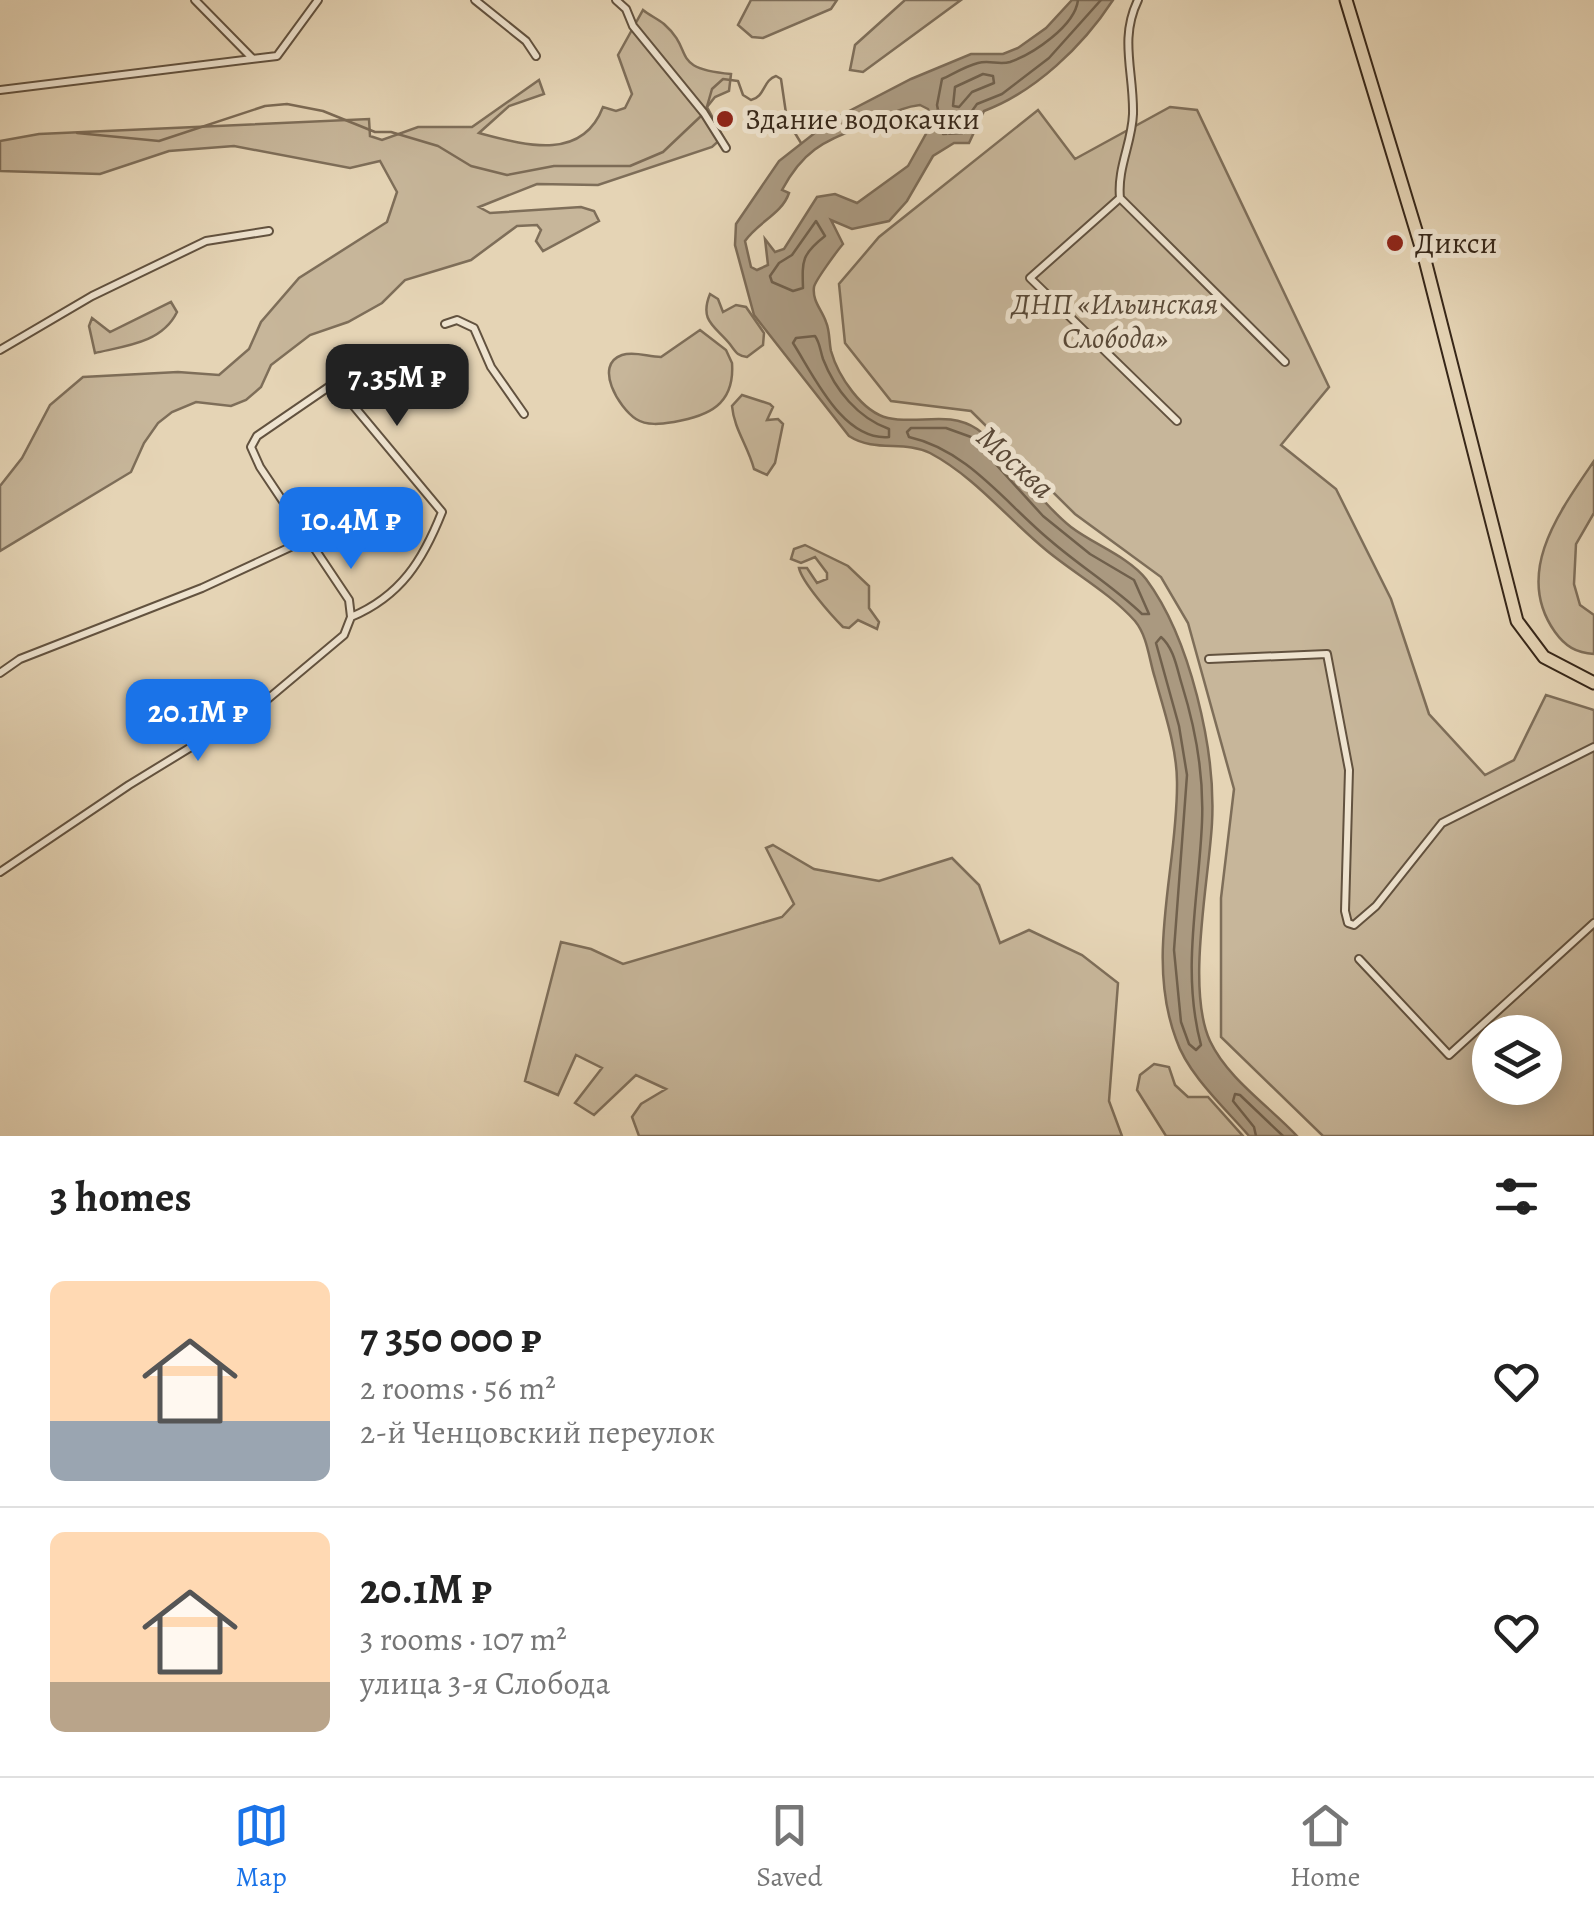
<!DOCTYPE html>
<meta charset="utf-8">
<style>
body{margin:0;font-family:Alegreya,serif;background:#f2f2f2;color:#222;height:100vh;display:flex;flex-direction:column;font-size:38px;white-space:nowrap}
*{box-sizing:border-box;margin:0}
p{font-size:32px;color:#767676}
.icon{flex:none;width:55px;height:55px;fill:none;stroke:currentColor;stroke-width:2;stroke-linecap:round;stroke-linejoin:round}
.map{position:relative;height:1136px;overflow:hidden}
.side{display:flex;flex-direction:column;background:#fff;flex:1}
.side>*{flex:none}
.buttons{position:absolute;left:1472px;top:1015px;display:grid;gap:20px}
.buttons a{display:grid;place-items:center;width:90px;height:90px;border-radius:50%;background:#fff;box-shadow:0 5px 25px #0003;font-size:50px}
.price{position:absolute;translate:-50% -85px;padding:0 22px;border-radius:20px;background:#1a73e8;color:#fff;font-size:32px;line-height:65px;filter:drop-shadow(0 2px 5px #0008)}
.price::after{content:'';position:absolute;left:50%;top:60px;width:30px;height:22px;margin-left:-15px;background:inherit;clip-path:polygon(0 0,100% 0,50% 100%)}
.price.active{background:#222;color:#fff}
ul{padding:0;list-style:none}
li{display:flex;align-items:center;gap:30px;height:250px;padding:0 50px}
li+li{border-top:2px solid #e0e0e0}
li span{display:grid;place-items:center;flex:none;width:280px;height:200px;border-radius:15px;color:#555}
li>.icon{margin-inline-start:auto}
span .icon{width:120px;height:120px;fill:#fffc;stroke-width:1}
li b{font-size:42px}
h2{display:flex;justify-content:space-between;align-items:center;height:120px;padding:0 50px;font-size:42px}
.dock{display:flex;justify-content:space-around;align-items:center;height:140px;border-top:2px solid #e0e0e0;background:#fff;font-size:28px;color:#767676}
.dock a{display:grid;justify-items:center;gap:5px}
.dock .active{color:#1a73e8}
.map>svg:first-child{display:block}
</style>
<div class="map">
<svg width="1594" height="1136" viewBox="0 0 1594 1136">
<rect width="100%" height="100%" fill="#e5d4b5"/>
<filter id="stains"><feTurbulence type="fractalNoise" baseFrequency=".002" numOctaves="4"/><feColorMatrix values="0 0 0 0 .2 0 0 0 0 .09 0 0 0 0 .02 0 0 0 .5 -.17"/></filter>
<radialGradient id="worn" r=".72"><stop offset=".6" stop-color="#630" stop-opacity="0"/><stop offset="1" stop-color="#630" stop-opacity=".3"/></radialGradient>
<path fill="#c7b69a" stroke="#7e6e59" stroke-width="2.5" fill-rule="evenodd" d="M751,0H837L831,9L763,38L752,37L738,25Z
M905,0H961L863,72L850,70L855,45Z
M643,10C649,15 658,19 664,24C696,52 668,68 731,74L729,91L715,97L707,107L723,137L712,147L598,185L537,184L479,207L490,213L581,207L594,211L599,221L543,251L536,241L541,230L537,225L517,226L471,260L405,280L382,303L348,322L310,335L271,365L261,387L246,400L231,406L196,402L172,412L158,423L144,443L131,472L0,551V486L22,458L50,405L83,377L178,372L219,375L249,349L261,322L299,278L387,222L397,192L380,161L350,168L234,146L169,151L100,174L0,171V141L39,134L369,119L370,136L382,140L418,127H472L539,80L544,94L509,106L479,133C525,145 582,162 603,107L616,111L625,108L632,94L618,55Z
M1170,107L1197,110L1329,387L1281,445L1336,489L1391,599L1429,714L1485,775L1514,760L1546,695L1594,710V1136H1323L1221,1037V898L1234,789L1188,623L1161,577L1075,514L971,411L891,401L845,343L839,284L879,237L1038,110L1075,159ZM1490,1032H1545V1088H1490Z
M710,294L718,299L723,312L736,305L746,307L764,333L763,345L747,357C737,356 736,352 729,343C715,326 699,321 710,294Z
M171,302L177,312C162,343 125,346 95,353L89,326L92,318L110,332Z
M700,330L726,350L732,363C735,405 708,416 674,422C661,424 647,426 636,419C619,408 593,365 622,355C635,351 648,357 661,357Z
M742,395L770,404L773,407L767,420L778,419L783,424L775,463L767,475L754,469C748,446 734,429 732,406Z
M1594,461V513L1576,544L1574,584L1580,605L1594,615V654C1576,653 1565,646 1555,632C1513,573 1560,511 1594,461Z
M805,545L848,566L869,586V608L879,622L877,629L858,620L849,628L843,627C831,615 802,582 799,568H807L817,583L827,579V573L815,557L801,563L791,559L794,549Z
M773,845L814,869L879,881L952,858L979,885L1000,943L1029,930L1082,955L1118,983L1109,1101L1122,1136H639L632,1117L641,1104L666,1089L636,1075L594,1115L575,1103L602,1068L576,1055L558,1095L525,1081L561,942L591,949L623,964L782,917L794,904L766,848Z
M1154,1064L1169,1067L1175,1085L1188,1097H1208L1243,1136H1166L1137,1090L1140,1075Z"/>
<path fill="#aa9980" stroke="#7c6b56" stroke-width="2.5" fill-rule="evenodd" d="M1072,0H1113C1083,46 1035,92 984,111L969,143H954L933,156L907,201L889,221L852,229L831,220L843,244C837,251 815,281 814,287C812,301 822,310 826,322C830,331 829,342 831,351C838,376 862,412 888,418C919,425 948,410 977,429C1009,452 1036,499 1071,527C1093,544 1129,557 1146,579C1190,638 1216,750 1212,823C1209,880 1186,989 1210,1041C1228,1079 1269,1106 1297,1136H1249C1225,1108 1188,1075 1176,1039C1145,956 1178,867 1177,782C1177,748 1164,711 1155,678C1149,660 1148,637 1135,621C1110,593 1075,574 1046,550C1007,518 975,477 930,453C904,440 875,453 849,436L754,315L735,245L736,224L779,161L830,121L911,79L971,54H1003L1018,48L1046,28ZM920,105L928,109L932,123L908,166L857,203L835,194L817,197L784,249L775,252L765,239L768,265L757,270L751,267L745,241C758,222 782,214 789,193L782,190C807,143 831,140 875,121C891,114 902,107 920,105Z"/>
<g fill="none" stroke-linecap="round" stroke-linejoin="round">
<path stroke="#70604c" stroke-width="2.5" d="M1078,0C1075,26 1033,54 1010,62C999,65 989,60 978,63C966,66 953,74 942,79L937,105L943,134L964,133L967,118L977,104L1002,94L1049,58L1101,0
M983,74L993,76L994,83L972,92L959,107L953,106L955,87Z
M816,221L825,236C802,254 802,260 803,288L793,291L772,282L770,276L779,263L792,255Z
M815,336C820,343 820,350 823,359C835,390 858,418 889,429V437C843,441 814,376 793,343L796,338Z
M911,428H946L971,437L1043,516L1090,554L1134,580L1149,614H1142C1114,587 1081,567 1051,541C1006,504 968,450 909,437L907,432Z
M1161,637C1174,648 1177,669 1182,685C1196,730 1204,775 1202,822C1199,898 1181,970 1201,1045L1196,1050L1189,1044L1181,1022L1174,950L1187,775L1179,726L1156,643Z
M1256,1136L1254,1127L1233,1101L1235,1094L1240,1095L1283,1136"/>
<path stroke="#7c6b56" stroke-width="2.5" d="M706,110L712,89L723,79L738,81L743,95L751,100C765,97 763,80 776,76L781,79L787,120L801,143
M77,133L159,141L265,106L287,104L323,111L375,132H391L438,146L471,166L507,175L554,166H630L663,152L701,116"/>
<g stroke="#62523f" stroke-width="10">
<path id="street" d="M195,0L252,58
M475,0L526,41L536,56
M616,0L626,9L633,26L704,113L726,148
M0,90L277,56L318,0
M1120,198C1117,168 1132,143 1133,114C1134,72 1119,39 1138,0
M445,324L457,320L474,328L491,367L524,414
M0,350L92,296L206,241L269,231
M1177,421L1030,278L1120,198L1285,362
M1209,659L1327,654L1349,770L1345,911L1348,923L1354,925L1376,906L1442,823L1594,747
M0,673L20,659L202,588L297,544L310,542
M0,872L129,785L263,703L344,635L351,617L349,600L260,467L251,447L257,436L330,386H337L442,512C423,560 401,596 351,617
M1359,959L1449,1055L1594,923"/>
</g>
<g stroke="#362618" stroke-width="15">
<path id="primary" d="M1346,0L1425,260L1517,621L1544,657L1594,683"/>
</g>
<use href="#street" stroke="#eee3cf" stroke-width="6"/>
<use href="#primary" stroke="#e5d4b5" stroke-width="11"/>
</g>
<g fill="#8f2418" stroke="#eee3cf" stroke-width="4">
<circle cx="725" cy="119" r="10"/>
<circle cx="1395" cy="243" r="10"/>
</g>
<g text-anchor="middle" stroke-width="10" stroke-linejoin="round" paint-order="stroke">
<g font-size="30" fill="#362618" stroke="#eee3cf" text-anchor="start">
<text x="745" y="129">Здание водокачки</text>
<text x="1415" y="253">Дикси</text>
</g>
<g font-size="30" font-style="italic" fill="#5a4a38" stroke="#eee3cf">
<text x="1115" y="314">ДНП «Ильинская<tspan x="1115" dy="34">Слобода»</tspan></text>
</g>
<g font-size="32" font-style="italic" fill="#594837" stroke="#eee3cf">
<text transform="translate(1016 462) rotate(42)" y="11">Москва</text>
</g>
</g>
<rect width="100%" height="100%" filter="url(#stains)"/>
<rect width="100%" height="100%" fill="url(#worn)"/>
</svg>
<div class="buttons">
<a><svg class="icon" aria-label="layers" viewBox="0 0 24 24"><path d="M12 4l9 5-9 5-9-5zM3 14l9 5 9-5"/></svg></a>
</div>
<b class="price active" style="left:397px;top:429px">7.35M ₽</b>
<b class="price" style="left:351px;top:572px">10.4M ₽</b>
<b class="price" style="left:198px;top:764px">20.1M ₽</b>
</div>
<section class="side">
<h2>3 homes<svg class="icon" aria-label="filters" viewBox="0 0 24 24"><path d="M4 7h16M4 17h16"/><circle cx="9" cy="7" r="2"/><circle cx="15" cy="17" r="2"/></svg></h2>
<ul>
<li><span style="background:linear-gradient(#ffd9b3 70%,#9aa5b1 0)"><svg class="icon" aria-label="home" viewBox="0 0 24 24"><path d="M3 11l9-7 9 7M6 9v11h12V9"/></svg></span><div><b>7 350 000 ₽</b><p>2 rooms · 56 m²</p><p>2-й Ченцовский переулок</p></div><svg class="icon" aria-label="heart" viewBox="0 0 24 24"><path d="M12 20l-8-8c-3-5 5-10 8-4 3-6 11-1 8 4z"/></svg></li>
<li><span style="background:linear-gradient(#ffd9b3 75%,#b9a48a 0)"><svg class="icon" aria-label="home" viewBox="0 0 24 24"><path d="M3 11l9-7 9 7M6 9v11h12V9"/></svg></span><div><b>20.1M ₽</b><p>3 rooms · 107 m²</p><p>улица 3-я Слобода</p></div><svg class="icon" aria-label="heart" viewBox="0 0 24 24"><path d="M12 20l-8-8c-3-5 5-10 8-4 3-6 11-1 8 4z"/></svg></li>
</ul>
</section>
<nav class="dock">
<a class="active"><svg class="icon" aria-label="map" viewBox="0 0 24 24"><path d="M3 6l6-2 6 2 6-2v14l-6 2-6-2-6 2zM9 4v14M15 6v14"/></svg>Map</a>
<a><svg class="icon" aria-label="saved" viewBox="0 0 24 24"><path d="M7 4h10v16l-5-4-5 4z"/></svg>Saved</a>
<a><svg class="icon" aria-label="home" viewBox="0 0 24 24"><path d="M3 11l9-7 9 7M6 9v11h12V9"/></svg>Home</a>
</nav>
